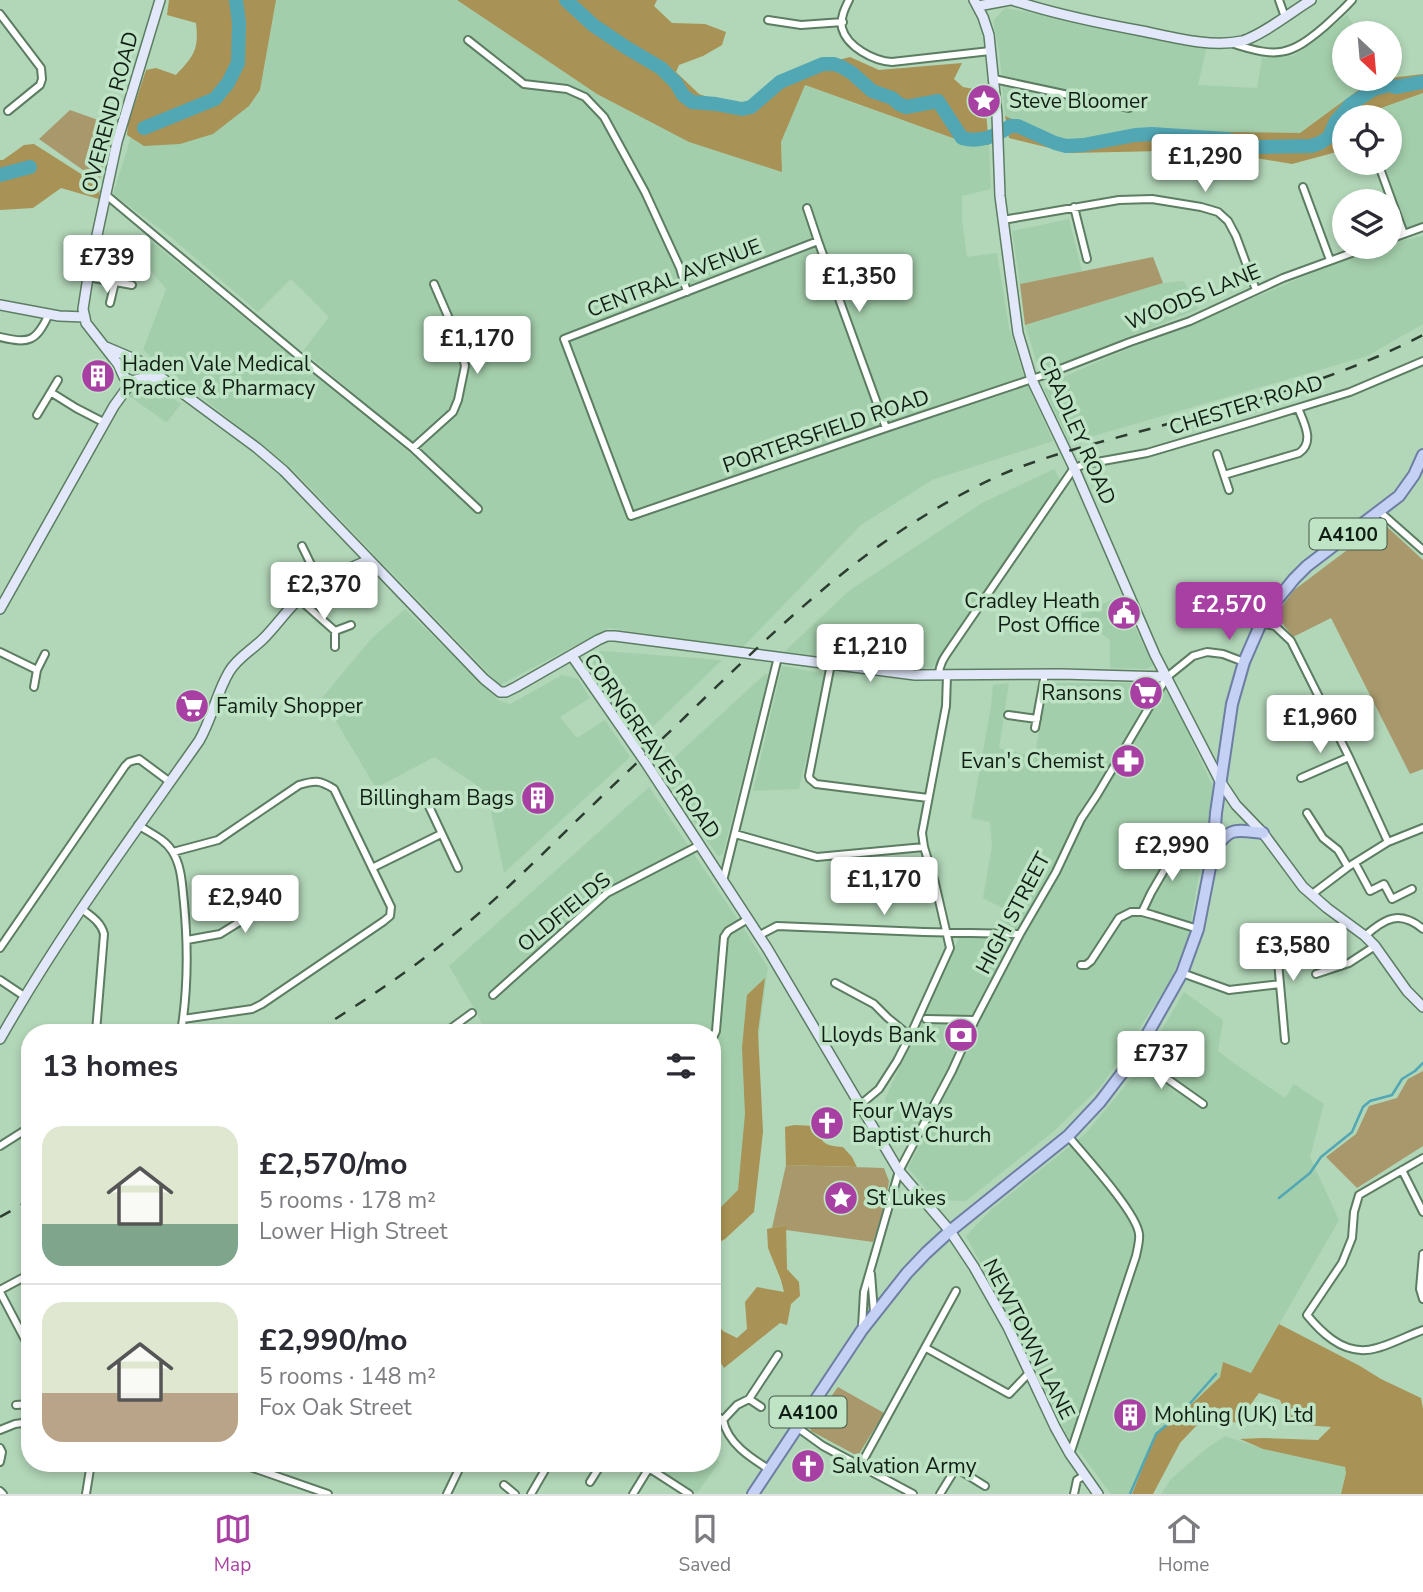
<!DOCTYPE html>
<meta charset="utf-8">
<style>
body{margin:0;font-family:"Nunito Sans",sans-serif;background:#f7f7f7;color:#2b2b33;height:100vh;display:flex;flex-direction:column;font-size:26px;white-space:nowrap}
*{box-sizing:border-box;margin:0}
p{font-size:23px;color:#7c7c81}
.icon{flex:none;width:38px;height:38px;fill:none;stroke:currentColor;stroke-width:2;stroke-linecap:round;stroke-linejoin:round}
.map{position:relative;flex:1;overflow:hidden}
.drawer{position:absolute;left:21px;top:1024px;width:700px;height:448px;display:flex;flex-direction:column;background:#fff;border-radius:28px;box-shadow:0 4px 10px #0003}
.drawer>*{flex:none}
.needle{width:46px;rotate:154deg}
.tools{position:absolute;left:1332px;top:21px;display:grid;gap:14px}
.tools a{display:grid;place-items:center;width:70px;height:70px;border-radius:50%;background:#fff;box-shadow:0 4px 10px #0003;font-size:35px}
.price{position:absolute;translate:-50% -60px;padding:0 16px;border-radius:7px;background:#fff;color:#222;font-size:23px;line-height:46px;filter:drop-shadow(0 2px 4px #0008)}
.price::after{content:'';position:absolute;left:50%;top:42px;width:21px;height:16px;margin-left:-10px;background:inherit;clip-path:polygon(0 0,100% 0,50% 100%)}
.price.active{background:#a83fa2;color:#fff}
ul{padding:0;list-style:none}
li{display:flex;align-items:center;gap:21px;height:175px;padding:0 21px}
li+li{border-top:2px solid #e1e1e2}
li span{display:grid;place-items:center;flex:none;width:196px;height:140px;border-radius:21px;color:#555}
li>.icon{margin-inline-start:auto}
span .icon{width:84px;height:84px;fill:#fffc;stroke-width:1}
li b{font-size:30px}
h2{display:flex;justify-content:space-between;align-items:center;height:84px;padding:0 21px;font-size:30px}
.tab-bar{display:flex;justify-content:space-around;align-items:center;height:98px;border-top:2px solid #e1e1e2;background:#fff;font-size:19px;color:#7c7c81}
.tab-bar a{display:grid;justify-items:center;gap:4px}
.tab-bar .active{color:#a83fa2}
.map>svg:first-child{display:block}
</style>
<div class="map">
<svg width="1423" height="1494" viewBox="0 0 1423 1494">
<rect width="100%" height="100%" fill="#b2d6b8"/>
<path fill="#a3ceab" d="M276,0H457L597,94L689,142L782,171L781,142L804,85L971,145H989L991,189L962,196V220L967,257L997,253L1009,328L1025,379L1053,441L932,480L861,525L742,648L609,628L500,685L293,470L143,350L166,289L139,256L145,236L429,469L436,462L303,351L329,317L291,279L258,312L172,238L113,194L131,137L144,146L260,90Z
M1005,8L1207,46L1198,85L1257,88L1262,58L1293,56L1304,49L1347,15L1359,33H1344V79H1384L1368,83L1300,133L1152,131L1121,132L1069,142L1005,116L999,50L993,21Z
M1423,93V223L1406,228L1384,163H1390V117H1362L1367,113Z
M1069,219L1082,271L1020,284L1012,231Z
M1423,236V324L1367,356L1070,443L1044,389L1057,380L1111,356L1268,292L1321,269L1378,247H1390V243Z
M1184,281L1198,309L1048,370L1038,366L1025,325L1163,283Z
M148,387L158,388L181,404L168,421L166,422L129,396L140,388Z
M1054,469L1061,481L932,668L784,652L850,590L982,503Z
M1120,596L1153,665L1147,669L1110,668V640L1078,616Z
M405,609L498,700L510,704L562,675L578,679L590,698L560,717L577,738L605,720L630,757L504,873L488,797L475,784L434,757L376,788L322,698L372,638Z
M600,651H603L722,660L640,739L593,665L594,655Z
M782,666L826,674L799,789L753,791Z
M766,673L768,676L723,854L718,856L683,807L661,770Z
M1009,683L999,748L1035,757L1046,683H1159L1173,700L1214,789L1187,943L1169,983L1102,1085L1053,1132L966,1201L935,1200L908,1168L923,1138L889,1120L885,1099L959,938L984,935L999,925V920L1005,921L1009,916L1002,912L1004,909L983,898L992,846L990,822L971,818L991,707L993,685Z
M649,787L746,932L768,967L738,1190L712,1216V1032H486L475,1010L449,966Z
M1184,992L1223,1020L1218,1051L1235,1064L1285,1098L1294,1084L1324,1104L1310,1157L1339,1220L1251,1373L1242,1370L1220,1376L1175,1420L1156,1434L1131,1494H1111L1067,1435L1035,1368L966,1236L992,1209L1086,1133L1136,1073Z
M1225,1436L1263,1449L1345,1467L1346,1473L1341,1494H1161L1171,1479L1207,1448Z
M712,1445L719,1463L697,1493L649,1463H712Z"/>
<path fill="#a8986c" d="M70,110L115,126L100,178L90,175L39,139Z
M1153,257L1163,283L1025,325L1020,284Z
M1383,523L1423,560V769L1410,774L1331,618L1293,637L1276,615L1294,590Z
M1423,1071V1146L1357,1188L1326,1157L1356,1134L1369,1106L1397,1098L1408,1079Z
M786,1165L884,1168L889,1181L886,1200L873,1242L786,1230V1225L772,1228Z
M838,1387L884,1413L859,1454H854L811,1431L810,1426Z"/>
<path fill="#a89255" d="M169,0H276L260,90L249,106L213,134L180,144L144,146L127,135L128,124L146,70L156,68L176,75C194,56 199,50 196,23L167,15Z
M457,0H657L654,6L672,23L705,24L726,32L722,45L703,56L679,65L676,72L699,94L742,109L751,107L780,82L823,64L850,57L879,70L962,63L954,79L963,87L984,91L989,145H972L805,85L781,142L782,172L689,142L597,94Z
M1423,74V93L1367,113L1362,117H1344V150L1292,164L1208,150L1070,153L1009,138L1005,116L1069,142L1121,132L1152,131L1300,133L1368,83L1390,78Z
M34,144L100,186L99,199L61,188L33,208L0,210V160H3L24,145Z
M765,978L758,1032L763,1132L754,1212L725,1239L712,1246V1216L738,1190L745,1114L742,1048L747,995Z
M794,1125L814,1126C822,1142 823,1146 843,1147L852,1157L857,1167L786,1165L785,1127Z
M786,1225L787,1269L799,1282L800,1296L791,1304L787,1325L780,1323L724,1368L712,1348V1317L723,1331L737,1338L747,1329L745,1302L757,1287L784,1292L781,1280L768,1248L767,1229Z
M1279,1324L1360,1366L1381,1379L1421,1398L1423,1409V1494H1341L1346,1473L1345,1467L1263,1449L1240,1439L1262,1438L1318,1440L1331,1427L1291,1424L1280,1400L1259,1393L1237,1423L1229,1421L1221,1409L1214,1407L1180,1443L1153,1494H1132L1156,1434L1175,1420L1220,1377L1223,1362L1251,1373Z"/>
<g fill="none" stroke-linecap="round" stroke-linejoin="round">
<path stroke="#52a7b5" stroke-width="2.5" d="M1279,1198L1310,1173L1321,1157L1352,1132L1363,1107L1370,1101L1392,1095L1402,1079L1415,1071L1423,1063
M1130,1494L1156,1434L1185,1409L1216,1374"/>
<path stroke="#52a7b5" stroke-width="14" d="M566,0L593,25L627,48L661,68L676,83L683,95L692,102L716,104L742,109L751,107L780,82L823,64H834L842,67L852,73L872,91L892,98L899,104L906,107L938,101L962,138C979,143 997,136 1010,126H1018L1055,143L1066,146L1083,145L1135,135L1152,134L1227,139L1258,147L1311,146L1320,143L1329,137L1336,121L1343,113L1351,104L1374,89L1389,85L1396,87L1423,82
M144,128L215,99L228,83L238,63L239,23L236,0
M0,175L30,167"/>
<g stroke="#5c7d62" stroke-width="10">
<path id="street" d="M849,0C845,8 840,18 842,28C847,47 874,61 892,62L990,51
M1279,0L1285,17
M0,14L41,68L42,79L40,85L8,111
M768,20L801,25L843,22
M468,40L524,84L567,89L585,97L604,117L645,192L680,268L687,292
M1234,44C1277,58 1290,56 1324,27C1334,18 1343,10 1352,0
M994,79L1129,108
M1378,163L1404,234
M1303,187L1330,260
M105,194L300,357L413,448L478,509
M1074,207L1087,259
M807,208L818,241L886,428
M1003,220L1119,200L1152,199L1201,207L1218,212L1228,221L1236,236L1256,290
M1390,239L1423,227
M818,241L564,339L631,516L886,428L1050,373L1130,342L1190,321L1283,278L1368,247
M88,277L132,285
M110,303L115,282
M0,337C29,344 36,342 49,314
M52,393L76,408L105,423
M37,415L58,380
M413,448L453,412L458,400L465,366L460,344L434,284
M1217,454L1224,475L1299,453C1315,442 1304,423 1298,408
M1224,475L1229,490
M1380,512L1423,550
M302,546L320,583
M299,599L335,631
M1261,623L1275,626L1291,641L1349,757L1388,842
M335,647V631L351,625
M0,652L37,670L45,654
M831,664L809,776L810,779L816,784L928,798
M939,675C939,663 946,655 952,646L1074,468L1086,464L1147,453L1252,422L1350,392L1423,361
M34,687L37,670
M1008,715L1037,719
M1035,728L1045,674
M1301,778L1349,757
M426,800L458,868
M1307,813L1323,838L1338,850L1348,867
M138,825C150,833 165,839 172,851C182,866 182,886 184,903C188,946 188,990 181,1032
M735,834L817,857L924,847
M173,852L218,840L299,785C315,780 320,780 334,789L391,907L390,916L384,921L262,1004L252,1009L183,1019
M1355,863L1370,891L1384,884L1392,899L1412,889
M372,868L441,834
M723,881L778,657
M1311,895L1348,867L1388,842L1423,828
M82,909C91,916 101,922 104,934L96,1032
M1142,912L1151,893L1180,843
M1275,928L1285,1040
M758,936L777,926L924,932L1020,934
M1365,936C1385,918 1400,910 1423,929
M187,940L220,934L288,892
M0,948L125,766L129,762L139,759L170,782
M1081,965H1086L1091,961L1119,918L1131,912H1142L1153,915L1198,929
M1182,973L1229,990L1280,984
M1316,974L1349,963L1375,946
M0,980L24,996
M835,983L874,1004L888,1018L910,1036
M493,995L607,893L700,845
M926,1019L975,1020
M446,1032L472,1013
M712,1040L716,1031L724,937L728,931L748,919
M1135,1056L1203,1104
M860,1105L879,1089L897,1061L910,1036L950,948L935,883L924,847L922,833L946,706L947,675
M1068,1136C1084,1155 1137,1213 1139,1234C1140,1241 1137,1250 1136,1256L1070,1454
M0,1146L30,1127
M1423,1158L1359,1195L1354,1212L1352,1238L1342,1263L1307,1315C1321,1332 1341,1352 1366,1350C1383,1349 1406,1336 1423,1330
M1402,1170L1423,1212
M1423,1254L1420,1289L1423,1299
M871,1274L874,1312
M0,1290L30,1274
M0,1292L30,1349
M862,1327L864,1292L899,1171L952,1071L975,1020L1020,934L1056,872L1081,819L1097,795L1167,677L1193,656L1207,652L1223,654L1244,662
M926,1348L1009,1394L1029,1373
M749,1399L761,1407
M16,1405L30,1404
M712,1413L723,1420C728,1444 751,1458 770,1470
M723,1420L737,1405L749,1399L778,1355
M798,1428L823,1446L913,1494
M0,1430L15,1424L30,1422
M0,1448L2,1452L0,1462
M239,1463L328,1494
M641,1463L689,1494
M860,1466L956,1291
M590,1482L602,1463
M504,1485L515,1494
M0,1491L3,1494
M86,1494L91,1463
M447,1494L462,1463
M531,1494L549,1463
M633,1494L649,1468
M940,1494L956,1468L985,1486
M1074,1494L1077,1480L1085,1475"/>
</g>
<g stroke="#5c7d62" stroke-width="12">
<path id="secondary" d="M160,0L117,142L88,277L83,309L86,323L118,364L124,377L131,381L146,377L161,379
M974,0L983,17L989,35L997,115L1000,196L1018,333L1032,380L1074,468L1155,655L1220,781L1236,805L1263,833L1303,887L1327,908L1365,936L1375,946L1407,991L1423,1007
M1012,0C1054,14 1098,23 1142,31C1172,37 1211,48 1242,41C1261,36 1293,11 1311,0
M978,6L1010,0
M0,305L59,316L85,317
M106,347L139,361L257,448L284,471L484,679L500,692H506L516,687L598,640L607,636H615L915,675L1061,674L1167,677
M0,609L114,406L127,388L134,381
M572,656L646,763L767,948L899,1171L950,1231L974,1267L1008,1327L1055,1427L1070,1454L1098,1494
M0,1039C59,935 130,839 199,741C212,719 216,694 229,672C237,658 252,650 263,639C276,626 286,611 299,599C319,581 345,570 369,560"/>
</g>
<g stroke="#6c7ea1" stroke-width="14">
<path id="primary" d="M1213,852C1230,826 1234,830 1263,833
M753,1494L862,1330L907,1273L926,1253L950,1231L1068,1136L1100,1102L1135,1056L1182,973L1198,929L1213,852L1216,813L1232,704L1244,662L1261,623L1268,611L1294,579L1307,566L1399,496L1414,475L1423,455"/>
</g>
<use href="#street" stroke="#fff" stroke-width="6"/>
<use href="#secondary" stroke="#e2e8fa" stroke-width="9"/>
<use href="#primary" stroke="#c4d0f4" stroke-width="10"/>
<path stroke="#2c3d30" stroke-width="2.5" stroke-dasharray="12 12" stroke-linecap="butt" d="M315,1032C362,1002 409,972 452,936C504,894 551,845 599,799C628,771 657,744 686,716C759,646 830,575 916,521C946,502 977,485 1010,471C1060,451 1113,439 1164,425C1253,402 1342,377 1423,335
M0,1217L30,1200"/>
</g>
<defs>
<g id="sight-disc" transform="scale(1.75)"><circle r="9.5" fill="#a83fa2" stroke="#bee3c5"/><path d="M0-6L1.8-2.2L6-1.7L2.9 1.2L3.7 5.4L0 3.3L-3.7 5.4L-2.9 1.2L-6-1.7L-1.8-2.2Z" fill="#fff"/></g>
<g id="building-disc" transform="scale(1.75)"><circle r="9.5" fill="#a83fa2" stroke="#bee3c5"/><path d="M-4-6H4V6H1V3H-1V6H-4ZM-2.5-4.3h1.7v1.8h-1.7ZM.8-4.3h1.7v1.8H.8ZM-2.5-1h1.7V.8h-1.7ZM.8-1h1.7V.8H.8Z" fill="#fff"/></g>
<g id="civic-disc" transform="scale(1.75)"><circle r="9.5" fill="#a83fa2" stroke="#bee3c5"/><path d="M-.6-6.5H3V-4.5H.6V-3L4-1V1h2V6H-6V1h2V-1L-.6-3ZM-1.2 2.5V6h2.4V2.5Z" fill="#fff"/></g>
<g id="supermarket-disc" transform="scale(1.75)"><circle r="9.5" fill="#a83fa2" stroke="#bee3c5"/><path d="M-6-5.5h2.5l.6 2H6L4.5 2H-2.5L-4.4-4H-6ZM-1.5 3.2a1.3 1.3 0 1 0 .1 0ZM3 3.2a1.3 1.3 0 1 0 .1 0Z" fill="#fff"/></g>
<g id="pharmacy-disc" transform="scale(1.75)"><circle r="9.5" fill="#a83fa2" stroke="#bee3c5"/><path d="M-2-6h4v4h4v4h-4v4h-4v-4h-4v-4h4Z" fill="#fff"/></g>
<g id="bank-disc" transform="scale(1.75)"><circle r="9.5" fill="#a83fa2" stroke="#bee3c5"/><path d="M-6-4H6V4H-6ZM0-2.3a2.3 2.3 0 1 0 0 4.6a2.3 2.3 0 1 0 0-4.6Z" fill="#fff"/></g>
<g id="church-disc" transform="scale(1.75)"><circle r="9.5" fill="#a83fa2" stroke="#bee3c5"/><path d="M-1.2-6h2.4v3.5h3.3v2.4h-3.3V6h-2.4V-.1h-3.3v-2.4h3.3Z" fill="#fff"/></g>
</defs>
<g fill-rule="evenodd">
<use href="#sight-disc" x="984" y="101"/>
<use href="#building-disc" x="98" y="376"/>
<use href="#civic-disc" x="1124" y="613"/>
<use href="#supermarket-disc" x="1146" y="693"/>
<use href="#supermarket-disc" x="192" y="706"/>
<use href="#pharmacy-disc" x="1128" y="761"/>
<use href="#building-disc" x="538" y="798"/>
<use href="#bank-disc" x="961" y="1035"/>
<use href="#church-disc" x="827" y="1123"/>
<use href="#sight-disc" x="841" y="1198"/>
<use href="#building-disc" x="1130" y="1415"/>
<use href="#church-disc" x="808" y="1466"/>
</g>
<g text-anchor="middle" stroke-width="7" stroke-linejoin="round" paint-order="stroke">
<g fill="#bee3c5" stroke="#455949" stroke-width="2">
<rect x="1309.5" y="518.5" width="77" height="31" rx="5"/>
<rect x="769.5" y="1396.5" width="77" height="31" rx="5"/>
</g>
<g font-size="19" font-weight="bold" fill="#111e14">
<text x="1348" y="541">A4100</text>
<text x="808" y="1419">A4100</text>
</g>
<g font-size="21" fill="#111e14" stroke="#bee3c5" text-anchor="start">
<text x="1009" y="108">Steve Bloomer</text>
<text x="122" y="371">Haden Vale Medical<tspan x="122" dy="24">Practice &amp; Pharmacy</tspan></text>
<text x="1100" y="608" text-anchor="end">Cradley Heath<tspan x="1100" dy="24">Post Office</tspan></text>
<text x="1122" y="700" text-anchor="end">Ransons</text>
<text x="216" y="713">Family Shopper</text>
<text x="1104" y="768" text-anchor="end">Evan's Chemist</text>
<text x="514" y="805" text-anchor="end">Billingham Bags</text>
<text x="936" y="1042" text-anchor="end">Lloyds Bank</text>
<text x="852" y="1118">Four Ways<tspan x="852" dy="24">Baptist Church</tspan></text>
<text x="866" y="1205">St Lukes</text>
<text x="1154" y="1422">Mohling (UK) Ltd</text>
<text x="832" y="1473">Salvation Army</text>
</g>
<g font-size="21" fill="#111e14" stroke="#bee3c5">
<text transform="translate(110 112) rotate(-75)" y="7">OVEREND ROAD</text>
<text transform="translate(674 278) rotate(-21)" y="7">CENTRAL AVENUE</text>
<text transform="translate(1193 297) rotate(-22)" y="7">WOODS LANE</text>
<text transform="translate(1246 405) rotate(-17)" y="7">CHESTER ROAD</text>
<text transform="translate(1077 430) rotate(66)" y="7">CRADLEY ROAD</text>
<text transform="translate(826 431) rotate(-19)" y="7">PORTERSFIELD ROAD</text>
<text transform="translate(652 746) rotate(55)" y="7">CORNGREAVES ROAD</text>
<text transform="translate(564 912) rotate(-39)" y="7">OLDFIELDS</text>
<text transform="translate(1013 913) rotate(-62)" y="7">HIGH STREET</text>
<text transform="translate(1029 1339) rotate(63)" y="7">NEWTOWN LANE</text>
</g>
</g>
</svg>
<div class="tools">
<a><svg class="needle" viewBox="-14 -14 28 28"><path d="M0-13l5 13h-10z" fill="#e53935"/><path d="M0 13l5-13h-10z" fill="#7c7c81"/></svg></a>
<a><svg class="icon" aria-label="locate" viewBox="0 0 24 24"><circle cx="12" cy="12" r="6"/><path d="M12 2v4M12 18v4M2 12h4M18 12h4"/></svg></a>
<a><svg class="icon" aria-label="layers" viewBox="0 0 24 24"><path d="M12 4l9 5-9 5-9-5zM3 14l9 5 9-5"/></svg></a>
</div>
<b class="price" style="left:1205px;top:194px">£1,290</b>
<b class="price" style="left:107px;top:295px">£739</b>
<b class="price" style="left:859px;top:314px">£1,350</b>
<b class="price" style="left:477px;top:376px">£1,170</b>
<b class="price" style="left:324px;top:622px">£2,370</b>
<b class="price active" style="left:1229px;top:642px">£2,570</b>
<b class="price" style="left:870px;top:684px">£1,210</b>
<b class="price" style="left:1320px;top:755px">£1,960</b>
<b class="price" style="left:1172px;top:883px">£2,990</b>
<b class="price" style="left:884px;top:917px">£1,170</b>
<b class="price" style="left:245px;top:935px">£2,940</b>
<b class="price" style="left:1293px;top:983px">£3,580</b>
<b class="price" style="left:1161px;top:1091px">£737</b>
<section class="drawer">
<h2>13 homes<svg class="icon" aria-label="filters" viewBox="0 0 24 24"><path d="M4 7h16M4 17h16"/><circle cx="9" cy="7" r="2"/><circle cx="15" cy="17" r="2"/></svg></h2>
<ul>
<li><span style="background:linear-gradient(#dfe7d0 70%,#7fa58c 0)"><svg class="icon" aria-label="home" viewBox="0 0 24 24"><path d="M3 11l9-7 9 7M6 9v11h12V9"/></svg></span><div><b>£2,570/mo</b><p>5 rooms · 178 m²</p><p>Lower High Street</p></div></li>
<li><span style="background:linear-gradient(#dfe7d0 65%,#b9a48a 0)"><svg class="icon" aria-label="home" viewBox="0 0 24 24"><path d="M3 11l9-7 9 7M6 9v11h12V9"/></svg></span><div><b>£2,990/mo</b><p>5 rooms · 148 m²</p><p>Fox Oak Street</p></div></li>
</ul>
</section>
</div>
<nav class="tab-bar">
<a class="active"><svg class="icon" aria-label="map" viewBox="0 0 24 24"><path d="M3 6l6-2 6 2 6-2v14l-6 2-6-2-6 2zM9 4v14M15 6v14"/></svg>Map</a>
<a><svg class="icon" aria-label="saved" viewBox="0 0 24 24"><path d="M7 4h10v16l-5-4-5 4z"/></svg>Saved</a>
<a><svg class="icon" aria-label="home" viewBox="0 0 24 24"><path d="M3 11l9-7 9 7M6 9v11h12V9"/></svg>Home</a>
</nav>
